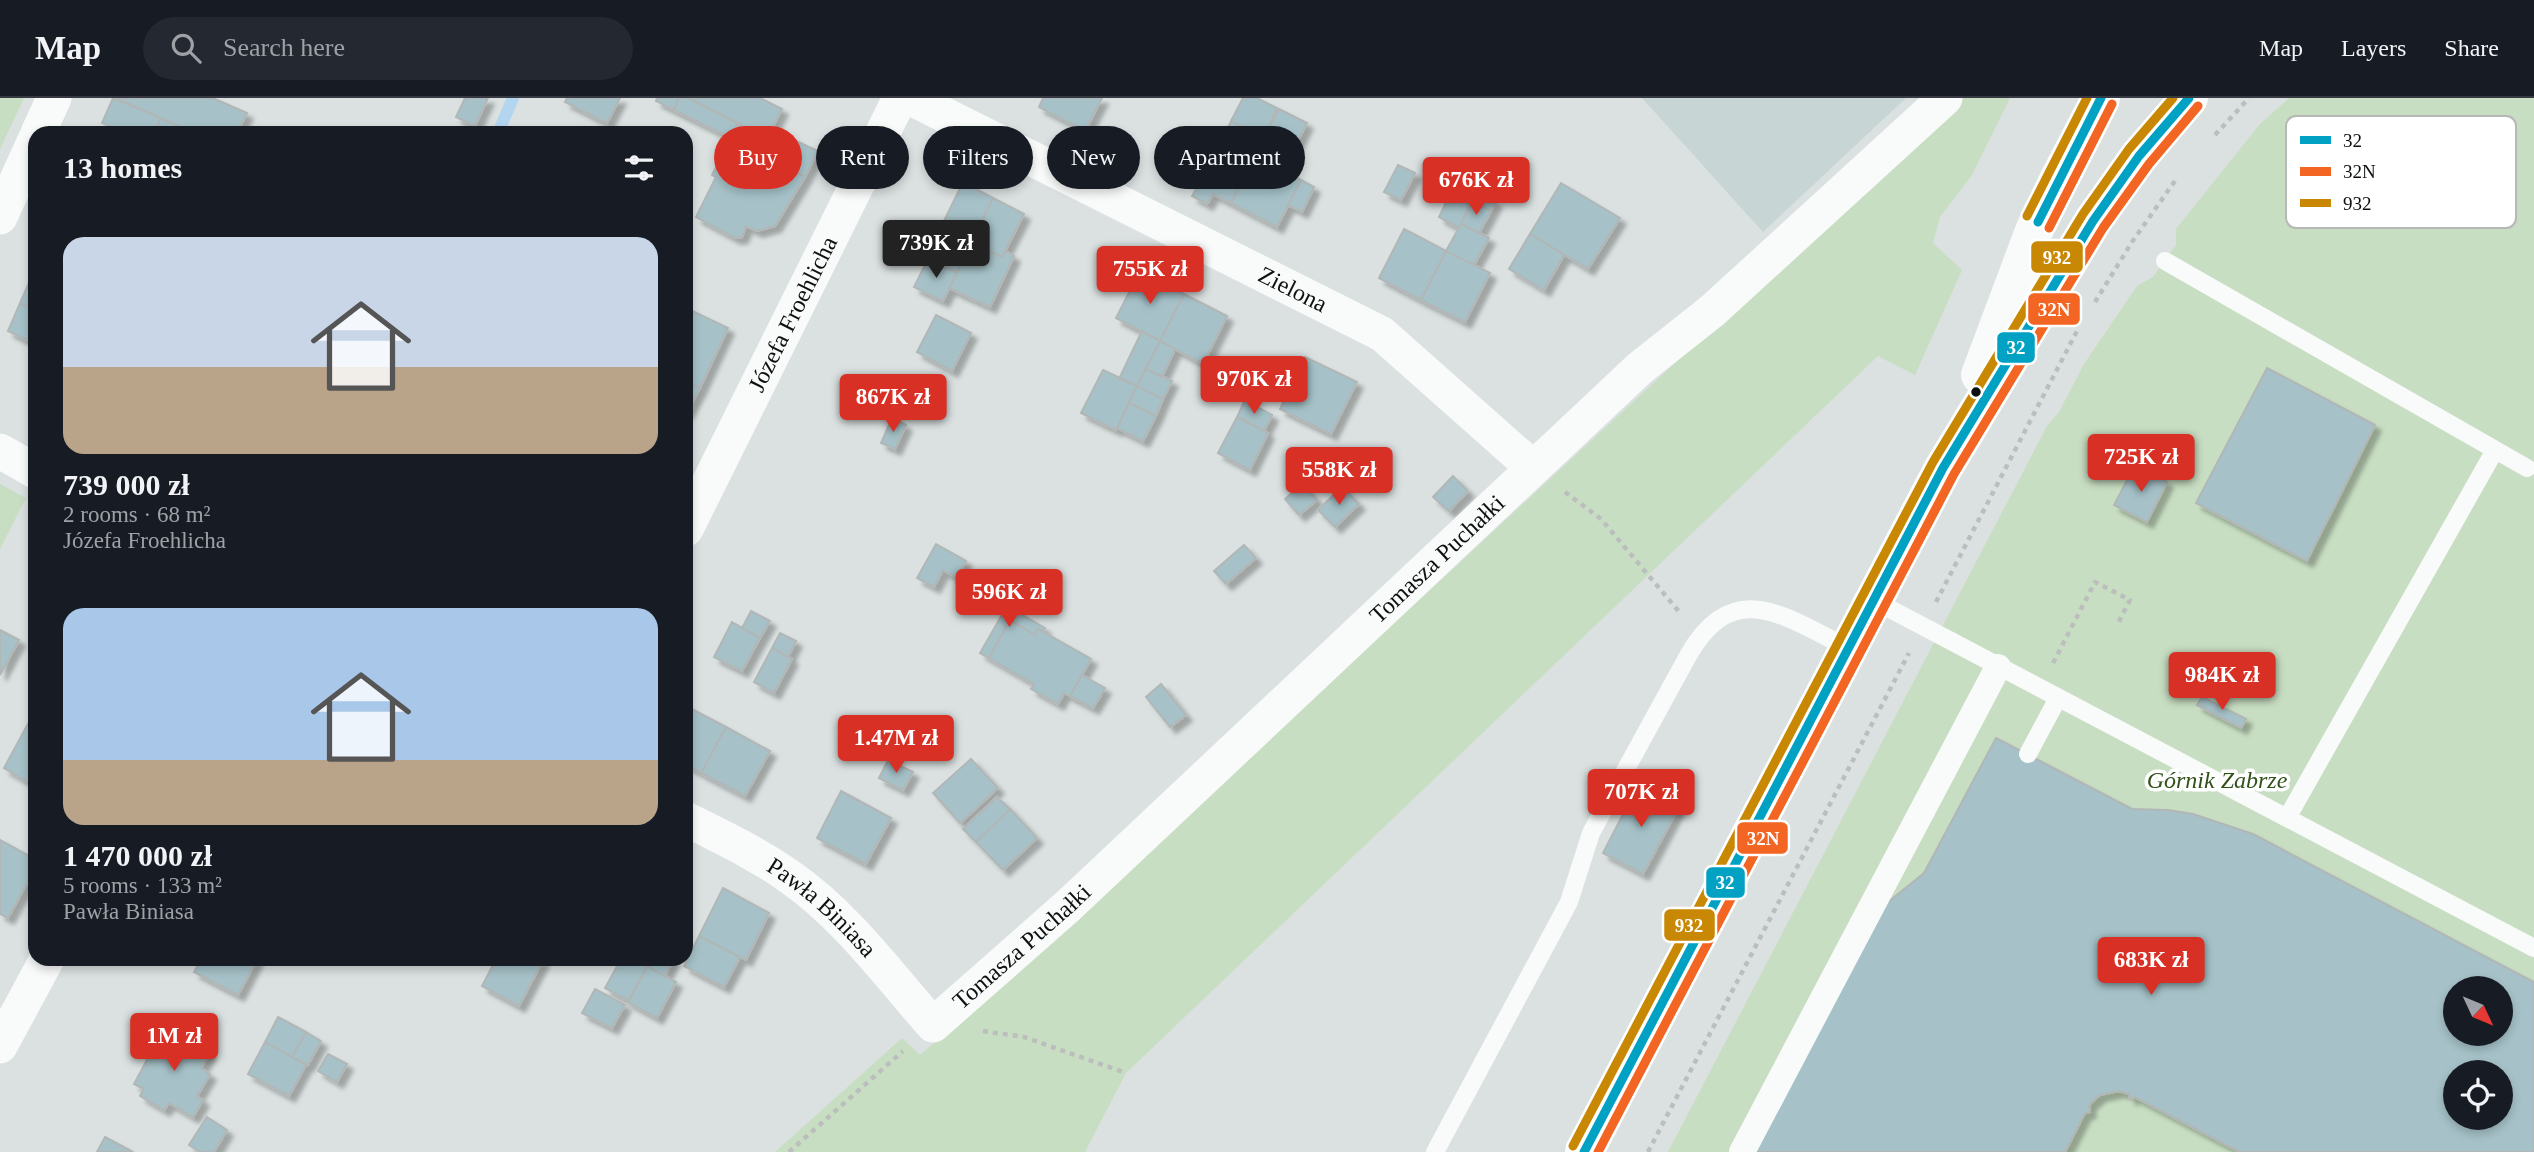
<!DOCTYPE html>
<meta charset="utf-8">
<style>
body{margin:0;font-family:"Times New Roman",serif;background:#242831;color:#f1f3f6;height:100vh;display:flex;flex-direction:column;font-size:26px;white-space:nowrap}
*{box-sizing:border-box;margin:0}
p{font-size:23px;color:#9ea1a6}
.icon{flex:none;width:38px;height:38px;fill:none;stroke:currentColor;stroke-width:2;stroke-linecap:round;stroke-linejoin:round}
.map{position:relative;flex:1;overflow:hidden}
.drawer{position:absolute;left:28px;top:28px;width:665px;height:840px;display:flex;flex-direction:column;background:#171b24;border-radius:21px;box-shadow:0 4px 10px #0003}
.drawer>*{flex:none}
.hud{position:absolute;left:714px;top:28px;width:665px;height:63px;display:flex;gap:14px}
.needle{width:46px;rotate:134deg}
.fabs{position:absolute;left:2443px;top:878px;display:grid;gap:14px}
.fabs a{display:grid;place-items:center;width:70px;height:70px;border-radius:50%;background:#171b24;box-shadow:0 4px 10px #0003;font-size:35px}
.price{position:absolute;translate:-50% -60px;padding:0 16px;border-radius:7px;background:#d93025;color:#fff;font-size:23px;line-height:46px;filter:drop-shadow(0 2px 4px #0008)}
.price::after{content:'';position:absolute;left:50%;top:42px;width:21px;height:16px;margin-left:-10px;background:inherit;clip-path:polygon(0 0,100% 0,50% 100%)}
.price.on{background:#222;color:#fff}
ul{padding:0;list-style:none}
li{display:grid;align-content:center;gap:14px;height:371px;padding:0 35px}
li span{display:grid;place-items:center;height:217px;border-radius:21px;color:#555}
li>.icon{margin-inline-start:auto}
span .icon{width:126px;height:126px;fill:#fffc;stroke-width:1}
li b{font-size:30px}
h2{display:flex;justify-content:space-between;align-items:center;height:84px;padding:0 35px;font-size:30px}
.chip{padding:0 24px;border-radius:32px;background:#171b24;box-shadow:0 4px 10px #0003;font-size:24px;line-height:63px}
.chip.on{background:#d93025;color:#fff}
header{display:flex;align-items:center;gap:42px;box-sizing:border-box;height:98px;padding:0 35px;background:#171b24;border-bottom:2px solid #363941}
header strong{font-size:33px}
nav{display:flex;gap:38px;margin-inline-start:auto;font-size:24px}
.search{width:490px;height:63px;background:#242831;display:flex;align-items:center;gap:18px;box-sizing:border-box;padding:0 24px;border-radius:38px;color:#9ea1a6;font-size:26px}
.map>svg:first-child{display:block}
</style>
<header>
<strong>Map</strong>
<div class="search"><svg class="icon" aria-label="search" viewBox="0 0 24 24"><circle cx="10" cy="10" r="6"/><path d="M15 15l6 6"/></svg>Search here</div>
<nav><a>Map</a><a>Layers</a><a>Share</a></nav>
</header>
<div class="map">
<svg width="2534" height="1054" viewBox="0 0 2534 1054">
<defs>
<filter id="shadow"><feDropShadow dx="6" dy="6" stdDeviation="2" flood-color="#0004"/></filter>
</defs>
<rect width="100%" height="100%" fill="#dae1e0"/>
<path fill="#c7d6d5" d="M1642,0H1906L1763,134Z"/>
<path fill="#c8dec2" fill-rule="evenodd" d="M0,0H24L0,51Z
M1961,0H2010L1972,77L1940,119L1933,145L1962,172L1915,277L1878,258L1126,975L1085,1054H775L902,940L920,957L1075,821Z
M2289,0H2534V1054H1668L2047,328L2059,314L2084,266L2137,188L2153,179L2176,147V131L2260,26ZM2455,891H2501V936H2455ZM2455,975H2501V1020H2455Z
M0,386L26,400L0,451Z"/>
<g fill="none" stroke-linecap="round" stroke-linejoin="round">
<path stroke="#b4d5f0" stroke-width="12" d="M498,35L513,0"/>
</g>
<path fill="#a6c2c8" stroke="#b1b6b6" stroke-width="2" fill-rule="evenodd" filter="url(#shadow)" d="M113,0L161,20L154,35H125L102,25Z
M116,0H213L247,15L240,28L254,35H193Z
M465,0H488L475,28L456,19Z
M567,0H620L607,25L565,4Z
M657,0H679L674,12L656,3Z
M679,0H688L738,25L731,40L674,12Z
M688,0H760L782,11L767,40Z
M1043,0H1102L1085,33L1039,9Z
M1243,0H1257L1277,10L1264,40L1231,23Z
M1279,11L1307,25L1296,47L1267,33Z
M161,20L193,35H154Z
M1231,23L1264,40L1231,105L1213,96L1207,106L1192,98L1198,88L1186,82L1212,34L1223,40Z
M738,25L767,40L760,55L731,40Z
M772,32L818,53L805,79L760,55Z
M1267,33L1277,38L1268,56L1258,52Z
M731,40L805,79L775,128L757,133L746,128L742,139L735,140L696,119L716,79L712,77Z
M1254,58L1301,82L1277,129L1231,105Z
M1398,67L1415,75L1401,102L1384,94Z
M1459,77L1480,88L1470,106L1450,96Z
M1301,82L1314,89L1302,114L1288,107Z
M963,84L993,100L972,144L941,129Z
M1561,85L1620,120L1588,171L1530,136Z
M1477,94L1496,104L1491,113L1472,104Z
M1450,96L1470,106L1459,130L1439,119Z
M993,100L1024,116L1002,159L972,144Z
M1472,104L1491,113L1479,135L1461,126Z
M1461,126L1489,140L1474,167L1446,153Z
M941,129L972,144L957,175L925,159Z
M1404,131L1446,153L1421,202L1379,180Z
M1530,136L1564,157L1544,192L1509,171Z
M972,144L1002,159L1005,153L1014,158L990,209L949,190Z
M1446,153L1490,175L1465,224L1421,202Z
M928,161L957,175L943,203L914,189Z
M1140,173L1184,196L1160,243L1116,220Z
M32,178L35,180V212L20,205Z
M1184,196L1227,218L1203,266L1160,243Z
M20,205L35,212V246L8,233Z
M686,210L728,230L700,290L686,283Z
M936,217L971,235L952,273L917,254Z
M1142,233L1160,243L1137,288L1119,281Z
M1160,243L1175,251L1162,279L1146,271Z
M1305,259L1357,284L1331,336L1280,311Z
M2267,270L2375,327L2307,463L2196,405Z
M1146,271L1172,283L1163,301L1137,288Z
M1103,272L1137,288L1116,332L1081,315Z
M686,283L700,290L686,316Z
M1137,288L1163,301L1156,318L1129,305Z
M1245,302L1272,317L1264,333L1237,319Z
M1129,305L1156,318L1143,343L1117,330Z
M1237,319L1268,335L1250,372L1218,355Z
M892,320L906,327L895,351L881,345Z
M2135,367L2167,384L2147,424L2114,407Z
M1453,378L1468,393L1449,413L1433,399Z
M1302,386L1317,402L1299,417L1285,401Z
M1342,389L1359,406L1335,429L1318,412Z
M936,446L966,463L957,480L943,472L934,489L917,480Z
M1244,447L1256,460L1226,486L1214,473Z
M1007,508L1045,530L1043,533L1038,531L1035,537L1010,522L989,560L980,555Z
M751,513L770,523L760,540L742,530Z
M1010,522L1035,537L1038,531L1091,561L1070,598L1064,595L1058,606L1031,591L1034,586L989,560Z
M732,524L760,540L742,573L714,559Z
M0,532L19,542L0,577Z
M780,535L796,543L788,559L772,550Z
M772,550L792,561L774,595L754,584Z
M1082,577L1105,590L1093,610L1070,598Z
M1161,586L1186,617L1170,629L1146,599Z
M2202,599L2246,621L2241,630L2197,607Z
M686,608L726,629L701,675L686,667Z
M35,613V688L4,670Z
M726,629L770,653L745,698L701,675Z
M1996,640L2132,711L2168,712L2193,716L2253,736L2534,884V1054H2240L2135,999L2130,1001L2129,996L2119,993L2100,997L2091,1005L2089,1008L2090,1014L2085,1015L2065,1054H1740L1887,805L1924,775ZM2455,891H2501V936H2455ZM2455,975H2501V1020H2455Z
M971,661L998,690L960,725L933,695Z
M888,662L913,674L903,692L879,680Z
M1639,685L1680,707L1643,776L1603,755Z
M841,693L891,720L866,766L817,740Z
M997,699L1010,711L976,744L963,731Z
M1010,711L1037,740L1003,772L976,744Z
M0,742L35,761V770L8,820L0,816Z
M723,790L769,815L746,862L699,838Z
M699,838L740,859L724,889L684,868Z
M201,861H257L238,897L194,874Z
M496,861L543,862L519,908L482,888Z
M621,861H642L649,865L629,903L605,890Z
M651,861H673L665,878L647,868Z
M647,868L676,884L657,920L628,904Z
M595,891L625,907L612,930L582,915Z
M278,919L306,934L292,959L265,944Z
M165,928L210,954L201,970L210,976L197,998L203,1002L193,1019L169,1005L164,1012L140,998L144,991L134,986Z
M306,934L321,943L308,967L292,959Z
M265,944L306,967L289,998L248,976Z
M328,956L347,966L337,984L318,973Z
M207,1019L227,1032L214,1054H200L189,1047Z
M105,1039L133,1054H97Z"/>
<g fill="none" stroke-linecap="round" stroke-linejoin="round">
<path stroke="#bcbebd" stroke-width="4.5" stroke-dasharray="5 5" stroke-linecap="butt" d="M2215,37L2249,0
M2095,204L2132,144L2177,80
M1565,394L1601,421L1681,516
M1936,504L2077,233
M2053,565L2095,484L2130,502L2117,527
M983,933L1024,939L1126,975
M789,1054L903,953
M1648,1054L1909,555"/>
<path stroke="#f9fafa" stroke-width="18" d="M2165,163L2527,370
M1873,502L2534,850
M2028,656L2058,600
M2287,720L2495,352
M1435,1054L1569,804L1591,735L1689,556C1735,477 1787,521 1849,550"/>
<path stroke="#f9fafa" stroke-width="26" d="M1742,1054L1998,569"/>
<g stroke="#f9fafa" stroke-width="35">
<path id="s1" d="M911,0L1382,236L1533,370"/>
<path d="M38,35L54,0"/>
<path d="M0,119L35,42"/>
<path d="M0,353L35,373"/>
<path id="s2" d="M686,431L900,0"/>
<path id="s3" d="M686,721C721,739 758,756 790,779C846,818 888,876 933,927L1068,808L1640,270L1712,213L1945,0"/>
<path d="M0,948L47,861"/>
</g>
<path stroke="#f9fafa" stroke-width="38" d="M1980,277L2034,133L2058,82L2101,0
M1584,1054L1943,370L2093,123L2139,58L2189,0"/>
<g stroke="#fff" stroke-width="14">
<path id="bus-1" d="M2038,124L2101,0
M1584,1054L1943,370L2093,123L2139,58L2189,0"/>
</g>
<g stroke="#fff" stroke-width="14">
<path id="bus-2" d="M2049,130L2112,6
M1598,1054L1954,376L2103,130L2149,66L2198,8"/>
</g>
<g stroke="#fff" stroke-width="14">
<path id="bus-3" d="M2027,118L2087,0
M1573,1048L1933,364L2083,116L2129,51L2173,0"/>
</g>
<use href="#bus-1" stroke="#01a1c4" stroke-width="9"/>
<use href="#bus-2" stroke="#f26522" stroke-width="9"/>
<use href="#bus-3" stroke="#c88803" stroke-width="9"/>
</g>
<circle fill="#0c1010" stroke="#fff" stroke-width="2.5" cx="1976" cy="294" r="6"/>
<g text-anchor="middle" stroke-width="7" stroke-linejoin="round" paint-order="stroke">
<g font-size="24" fill="#0c1010" stroke="#fff">
<text dy="8" stroke="none"><textPath href="#s1" startOffset="427">Zielona</textPath></text>
<text dy="8" stroke="none"><textPath href="#s2" startOffset="240">Józefa Froehlicha</textPath></text>
<text dy="8" stroke="none"><textPath href="#s3" startOffset="1012">Tomasza Puchałki</textPath></text>
<text dy="8" stroke="none"><textPath href="#s3" startOffset="163">Pawła Biniasa</textPath></text>
<text dy="8" stroke="none"><textPath href="#s3" startOffset="444">Tomasza Puchałki</textPath></text>
</g>
<g font-size="24" font-style="italic" fill="#30511a" stroke="#fff">
<text x="2217" y="690">Górnik Zabrze</text>
</g>
</g>
<rect x="2286" y="18" width="230" height="112" rx="10" fill="#fff" stroke="#b6b7b7" stroke-width="2"/>
<rect x="2300" y="38" width="31" height="8" fill="#01a1c4"/>
<rect x="2300" y="69" width="31" height="9" fill="#f26522"/>
<rect x="2300" y="101" width="31" height="8" fill="#c88803"/>
<g font-size="19" fill="#0c1010">
<text x="2343" y="49">32</text>
<text x="2343" y="80">32N</text>
<text x="2343" y="112">932</text>
</g>
<g stroke="#fff" stroke-width="2.5">
<rect x="2030" y="142" width="54" height="34" rx="7" fill="#c88803"/>
<rect x="2027" y="194" width="54" height="34" rx="7" fill="#f26522"/>
<rect x="1996" y="233" width="40" height="33" rx="7" fill="#01a1c4"/>
<rect x="1736" y="723" width="53" height="34" rx="7" fill="#f26522"/>
<rect x="1705" y="768" width="41" height="33" rx="7" fill="#01a1c4"/>
<rect x="1663" y="810" width="53" height="34" rx="7" fill="#c88803"/>
</g>
<g font-size="19" text-anchor="middle" font-weight="bold" fill="#fff">
<text x="2057" y="166">932</text>
<text x="2054" y="218">32N</text>
<text x="2016" y="256">32</text>
<text x="1763" y="747">32N</text>
<text x="1725" y="791">32</text>
<text x="1689" y="834">932</text>
</g>
</svg>
<div class="fabs">
<a><svg class="needle" viewBox="-14 -14 28 28"><path d="M0-13l5 13h-10z" fill="#e53935"/><path d="M0 13l5-13h-10z" fill="#9ea1a6"/></svg></a>
<a><svg class="icon" aria-label="locate" viewBox="0 0 24 24"><circle cx="12" cy="12" r="6"/><path d="M12 2v4M12 18v4M2 12h4M18 12h4"/></svg></a>
</div>
<b class="price" style="left:1476px;top:119px">676K zł</b>
<b class="price on" style="left:936px;top:182px">739K zł</b>
<b class="price" style="left:1150px;top:208px">755K zł</b>
<b class="price" style="left:1254px;top:318px">970K zł</b>
<b class="price" style="left:893px;top:336px">867K zł</b>
<b class="price" style="left:2141px;top:396px">725K zł</b>
<b class="price" style="left:1339px;top:409px">558K zł</b>
<b class="price" style="left:1009px;top:531px">596K zł</b>
<b class="price" style="left:2222px;top:614px">984K zł</b>
<b class="price" style="left:896px;top:677px">1.47M zł</b>
<b class="price" style="left:1641px;top:731px">707K zł</b>
<b class="price" style="left:2151px;top:899px">683K zł</b>
<b class="price" style="left:174px;top:975px">1M zł</b>
<div class="hud">
<a class="chip on">Buy</a>
<a class="chip">Rent</a>
<a class="chip">Filters</a>
<a class="chip">New</a>
<a class="chip">Apartment</a>
</div>
<section class="drawer">
<h2>13 homes<svg class="icon" aria-label="filters" viewBox="0 0 24 24"><path d="M4 7h16M4 17h16"/><circle cx="9" cy="7" r="2"/><circle cx="15" cy="17" r="2"/></svg></h2>
<ul>
<li><span style="background:linear-gradient(#c9d6e8 60%,#b9a48a 0)"><svg class="icon" aria-label="home" viewBox="0 0 24 24"><path d="M3 11l9-7 9 7M6 9v11h12V9"/></svg></span><div><b>739 000 zł</b><p>2 rooms · 68 m²</p><p>Józefa Froehlicha</p></div></li>
<li><span style="background:linear-gradient(#a9c7e8 70%,#b9a48a 0)"><svg class="icon" aria-label="home" viewBox="0 0 24 24"><path d="M3 11l9-7 9 7M6 9v11h12V9"/></svg></span><div><b>1 470 000 zł</b><p>5 rooms · 133 m²</p><p>Pawła Biniasa</p></div></li>
</ul>
</section>
</div>
